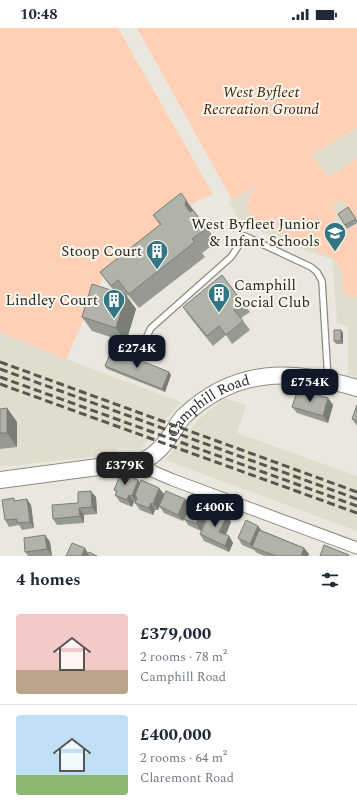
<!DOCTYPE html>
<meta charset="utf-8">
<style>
body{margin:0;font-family:Spectral,serif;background:#f6f6f7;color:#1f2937;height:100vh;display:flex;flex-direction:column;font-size:15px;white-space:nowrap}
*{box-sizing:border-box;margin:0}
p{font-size:13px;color:#747a83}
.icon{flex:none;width:22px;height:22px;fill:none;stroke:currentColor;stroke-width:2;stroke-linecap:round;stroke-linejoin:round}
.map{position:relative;height:528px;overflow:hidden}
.drawer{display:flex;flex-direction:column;background:#fff;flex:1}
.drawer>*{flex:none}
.price{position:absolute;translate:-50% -34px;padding:0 9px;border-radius:8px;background:#111827;color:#fff;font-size:13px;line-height:26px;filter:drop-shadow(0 1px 2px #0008)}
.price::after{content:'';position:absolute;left:50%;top:24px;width:12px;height:9px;margin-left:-6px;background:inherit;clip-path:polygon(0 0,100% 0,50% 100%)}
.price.on{background:#222;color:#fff}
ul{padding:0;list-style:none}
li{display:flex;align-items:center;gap:12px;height:100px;padding:0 16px}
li+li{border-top:1px solid #e0e1e3}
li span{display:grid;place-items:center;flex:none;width:112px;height:80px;border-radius:4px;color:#555}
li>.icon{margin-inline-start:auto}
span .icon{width:48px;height:48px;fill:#fffc;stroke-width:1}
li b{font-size:17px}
h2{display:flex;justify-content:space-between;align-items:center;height:48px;padding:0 16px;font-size:17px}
.status{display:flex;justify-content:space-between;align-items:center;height:28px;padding:0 20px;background:#fff;direction:ltr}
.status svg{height:11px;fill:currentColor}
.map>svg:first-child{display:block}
</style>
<div class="status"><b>10:48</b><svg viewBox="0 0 49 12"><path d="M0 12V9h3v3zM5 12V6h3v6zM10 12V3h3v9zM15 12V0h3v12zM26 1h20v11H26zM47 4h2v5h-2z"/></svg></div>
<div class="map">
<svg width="357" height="528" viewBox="0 0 357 528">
<rect width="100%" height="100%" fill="#eae8de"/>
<path fill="#e0ddcc" d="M357,100V349L348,347V298L337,295L332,231L296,219L240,194L229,174Z
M0,304L66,331L181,374L140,421L117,420V426L0,439Z
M225,370L246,377L237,405L357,448V503L165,432L199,391Z"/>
<path fill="#ffcfb6" d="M0,0H118L213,166L197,173L126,228L103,249L66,331L0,304Z
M137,0H357V100L311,127L329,149L357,131V194L343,171L332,178L338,188L333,193L341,205L357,197V269L344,266L342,245L336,232L302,215L254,195L247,181L251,165L256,158L232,172Z"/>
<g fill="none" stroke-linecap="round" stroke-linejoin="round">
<g stroke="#8d8b82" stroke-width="8">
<path id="lane" d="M144,314L151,300L231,229L245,208L311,239L317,244L322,253L328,352"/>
</g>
<g stroke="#8d8b82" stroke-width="13">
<path id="street" d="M143,433L152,443L173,452L357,520"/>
</g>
<g stroke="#8d8b82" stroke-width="18">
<g id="secondary">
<path id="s1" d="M0,452L143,433C159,425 165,415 175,401C177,397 180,392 184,388C236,339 292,341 357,360"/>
</g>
</g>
<use href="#lane" stroke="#fff" stroke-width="5.5"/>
<use href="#street" stroke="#fff" stroke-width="11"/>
<use href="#secondary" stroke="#fff" stroke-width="16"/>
<path stroke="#575650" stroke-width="3" stroke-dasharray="8 4" stroke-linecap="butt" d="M0,334L357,464
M0,341L357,471
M0,349L357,478
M0,356L357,485"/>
</g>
<path fill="#979a92" d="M348,179L357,192V195L347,201L338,186Z
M193,182L207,200L217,214L202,225L205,229L139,280L128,267L126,268L136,281L126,314L92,303L82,289L114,263L100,244L160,197L153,187Z
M243,275L250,284L241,290L250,302L232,316L226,307L213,318L189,288L183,279Z
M341,302L343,305V316H336L334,313Z
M105,338L169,344L171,347L165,364L107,341Z
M328,370L333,377L328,395L297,385L292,379Z
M357,377V398L352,391Z
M7,380L17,394V419L0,421V381Z
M138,452L140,455L164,466L158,482H155L153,487L140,482L135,475L136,474H134L132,479L120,474L115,467L116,464L114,462Z
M96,469L97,486L84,487V495L57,497L53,491L78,475Z
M185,471L190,478L183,493L164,485L159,478Z
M16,472L31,477L34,500L22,502L19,497L9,499L5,492Z
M209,485L201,503L188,497L184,491Z
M231,494L226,507L229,508L233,515L229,524L204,513L200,506Z
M258,498L261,502L304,520L309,526L308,528H264L257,525L254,522L242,517L238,510Z
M45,507L50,514L52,528H28L25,524Z"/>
<path fill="#7b7d77" d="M186,172L196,186L195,191L185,177Z
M126,267L136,281L126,314L116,300Z
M341,302L343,305V316L341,313Z
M169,344L171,347L165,364L162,361Z
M328,370L333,377L328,395L323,388Z
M7,380L17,394V419L7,405Z
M138,452L143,459L135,467L138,472L137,475L132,468Z
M159,460L164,466L158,482L153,476Z
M91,463L96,469L97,486L92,479Z
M129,467L134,474L132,479L127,472Z
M27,471L31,477L34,500L30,494Z
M185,471L190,478L183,493L178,487Z
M151,475L155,482L153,487L149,480Z
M204,478L209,485L201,503L196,496Z
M79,480L84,487V495L80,488Z
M227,487L231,494L224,510L219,504Z
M258,498L262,504L252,519L254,522L250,516Z
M45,507L50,514L52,528L47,521Z
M229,508L233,515L229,524L225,518Z
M85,520L89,527V528H81Z
M304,520L309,526L308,528H301Z"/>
<path fill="#b0b3aa" stroke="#7b7d77" d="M181,165L186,172L185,177L190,184L193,182L207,200L192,211L195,214L129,266L118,252L111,258L100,244L161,196L153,187Z
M348,179L356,191L345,197L338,186Z
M222,247L243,275L234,282L243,293L226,307L219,298L207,308L183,279Z
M92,256L126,267L116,300L82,289Z
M334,302H341V313H334Z
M112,321L169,344L162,361L105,338Z
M298,361L328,370L323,388L292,379Z
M357,377V393L352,391Z
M7,380V405H0V381Z
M121,445L138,452L132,468L129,467L127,472L115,467L117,463L114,462Z
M141,452L159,460L153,476L151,475L149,480L135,475L137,470L135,467Z
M91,463L92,479L79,480L80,488L53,491L52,477L78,475V464Z
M166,463L185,471L178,487L159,478Z
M14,470V473L27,471L30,494L17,495V491L5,492L2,472Z
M192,473L204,478L196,496L184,491Z
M212,481L227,487L219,504L229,508L225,518L200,506Z
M246,492L258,498L250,516L238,510Z
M259,502L304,520L301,528H276L252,519Z
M45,507L47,521L25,524L24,510Z
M72,515L85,520L81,528H66Z
M324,517L349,527V528H320Z
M89,524L97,528H87Z"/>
<defs>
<g id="school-pin" transform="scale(1.15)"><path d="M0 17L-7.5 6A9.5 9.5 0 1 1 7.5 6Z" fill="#317684" stroke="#f8f5eb"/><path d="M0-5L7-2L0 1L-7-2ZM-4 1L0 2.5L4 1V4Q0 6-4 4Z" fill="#fff"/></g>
<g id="building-pin" transform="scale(1.15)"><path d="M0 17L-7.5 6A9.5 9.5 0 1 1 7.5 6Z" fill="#317684" stroke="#f8f5eb"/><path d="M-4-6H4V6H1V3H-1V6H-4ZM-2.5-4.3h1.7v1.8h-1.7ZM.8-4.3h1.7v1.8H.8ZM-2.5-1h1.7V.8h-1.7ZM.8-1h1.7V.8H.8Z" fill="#fff"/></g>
</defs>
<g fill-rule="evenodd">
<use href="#school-pin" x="335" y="205"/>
<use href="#building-pin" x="157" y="223"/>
<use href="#building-pin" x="219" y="266"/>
<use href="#building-pin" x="114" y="272"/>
</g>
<g text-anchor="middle" stroke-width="4" stroke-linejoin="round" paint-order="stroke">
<g font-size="15" font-style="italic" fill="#431e06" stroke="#f8f5eb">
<text x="261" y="69">West Byfleet<tspan x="261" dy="17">Recreation Ground</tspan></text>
</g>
<g font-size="15" fill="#2a2925" stroke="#f8f5eb" text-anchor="end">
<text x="320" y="201">West Byfleet Junior<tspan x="320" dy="17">&amp; Infant Schools</tspan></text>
<text x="142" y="228">Stoop Court</text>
<text x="234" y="262" text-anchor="start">Camphill<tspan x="234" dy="17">Social Club</tspan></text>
<text x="98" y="277">Lindley Court</text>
</g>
<g font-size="15" fill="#2a2925" stroke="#f8f5eb">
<text dy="5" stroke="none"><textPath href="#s1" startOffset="232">Camphill Road</textPath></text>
</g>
</g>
</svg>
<b class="price" style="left:137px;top:341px">£274K</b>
<b class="price" style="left:310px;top:375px">£754K</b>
<b class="price on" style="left:125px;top:458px">£379K</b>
<b class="price" style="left:215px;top:500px">£400K</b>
</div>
<section class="drawer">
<h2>4 homes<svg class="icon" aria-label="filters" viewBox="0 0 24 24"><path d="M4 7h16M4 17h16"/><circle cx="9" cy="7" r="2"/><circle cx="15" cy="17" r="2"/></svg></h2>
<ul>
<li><span style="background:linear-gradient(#f6c9c9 70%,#b9a48a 0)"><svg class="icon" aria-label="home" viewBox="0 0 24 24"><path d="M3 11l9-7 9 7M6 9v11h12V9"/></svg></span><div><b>£379,000</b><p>2 rooms · 78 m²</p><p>Camphill Road</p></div></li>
<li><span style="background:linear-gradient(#bfe0f5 75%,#8fb573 0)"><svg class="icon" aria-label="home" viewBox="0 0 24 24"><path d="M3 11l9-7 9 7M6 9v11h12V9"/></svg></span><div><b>£400,000</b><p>2 rooms · 64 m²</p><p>Claremont Road</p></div></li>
</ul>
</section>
